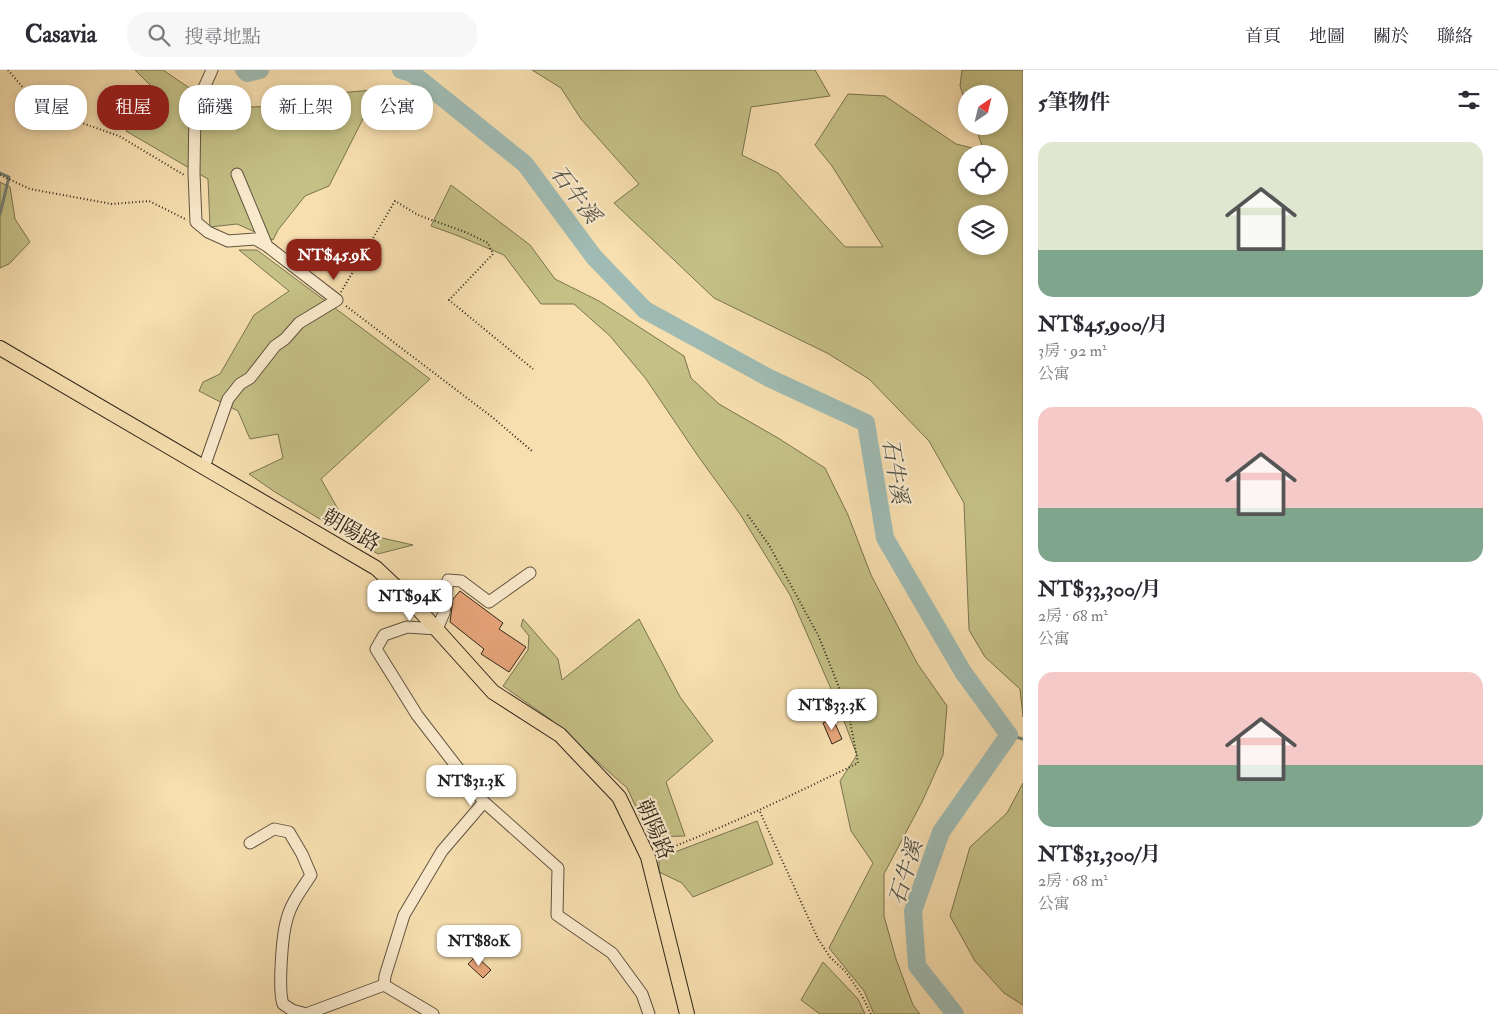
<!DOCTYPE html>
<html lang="zh-TW">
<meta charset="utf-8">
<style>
body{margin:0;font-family:"IM FELL Double Pica","Noto Serif TC",serif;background:#f7f7f7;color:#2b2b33;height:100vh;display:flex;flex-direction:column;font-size:19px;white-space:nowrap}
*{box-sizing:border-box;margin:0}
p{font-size:16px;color:#7c7c81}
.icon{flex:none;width:28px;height:28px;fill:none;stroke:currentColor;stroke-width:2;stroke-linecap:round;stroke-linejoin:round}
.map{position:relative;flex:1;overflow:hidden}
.side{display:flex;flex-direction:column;background:#fff;width:475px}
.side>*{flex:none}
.banner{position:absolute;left:15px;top:15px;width:475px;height:45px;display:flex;gap:10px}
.needle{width:32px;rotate:35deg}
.buttons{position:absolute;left:958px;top:15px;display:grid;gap:10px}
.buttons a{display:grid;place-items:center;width:50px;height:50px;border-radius:50%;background:#fff;box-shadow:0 2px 8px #0003;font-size:25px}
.price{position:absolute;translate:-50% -42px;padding:0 11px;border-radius:10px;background:#fff;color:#222;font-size:16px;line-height:32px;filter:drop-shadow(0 1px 2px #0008)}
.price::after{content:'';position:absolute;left:50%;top:30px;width:15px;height:11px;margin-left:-8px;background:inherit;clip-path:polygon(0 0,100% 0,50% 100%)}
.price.on{background:#8f2418;color:#fff}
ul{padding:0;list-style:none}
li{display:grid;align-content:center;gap:10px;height:265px;padding:0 15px}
li span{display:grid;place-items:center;height:155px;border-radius:15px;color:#555}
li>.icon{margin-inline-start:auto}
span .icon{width:90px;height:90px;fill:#fffc;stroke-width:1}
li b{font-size:21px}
h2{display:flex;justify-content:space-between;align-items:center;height:60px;padding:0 15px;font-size:21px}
.chip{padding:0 18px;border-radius:20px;background:#fff;box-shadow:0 2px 8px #0003;font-size:18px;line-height:45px}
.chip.on{background:#8f2418;color:#fff}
header{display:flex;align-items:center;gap:30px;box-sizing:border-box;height:70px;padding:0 25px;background:#fff;border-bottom:1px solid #e1e1e2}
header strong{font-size:24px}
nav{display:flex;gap:28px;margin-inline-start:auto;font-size:18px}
.search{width:350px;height:45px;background:#f7f7f7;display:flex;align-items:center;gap:12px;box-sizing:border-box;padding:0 18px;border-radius:20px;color:#7c7c81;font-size:19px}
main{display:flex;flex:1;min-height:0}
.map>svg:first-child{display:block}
</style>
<header>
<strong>Casavia</strong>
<div class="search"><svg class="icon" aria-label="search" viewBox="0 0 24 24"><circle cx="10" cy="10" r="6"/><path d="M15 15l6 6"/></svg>搜尋地點</div>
<nav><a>首頁</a><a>地圖</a><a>關於</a><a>聯絡</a></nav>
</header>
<main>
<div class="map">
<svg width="1023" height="944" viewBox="0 0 1023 944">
<rect width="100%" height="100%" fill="#f7dfb0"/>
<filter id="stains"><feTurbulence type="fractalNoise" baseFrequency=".004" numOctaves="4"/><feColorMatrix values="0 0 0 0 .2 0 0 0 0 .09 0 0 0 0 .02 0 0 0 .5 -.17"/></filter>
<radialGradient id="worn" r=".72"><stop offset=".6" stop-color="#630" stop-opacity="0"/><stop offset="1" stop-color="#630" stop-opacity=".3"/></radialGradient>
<path fill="#c4c086" stroke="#7a7350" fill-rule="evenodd" d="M135,0H163L219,38L282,36L327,24L373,20L399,46L370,35L329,116L305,126L278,160L273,170L237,154L210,157L208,109L126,61L160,25Z
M532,0H815L830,26L751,37L742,85L778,103L845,177H883L832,96L815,75L848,24L885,26L956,74L984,81L975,56H999V24H966V34L960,16L962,0H1023V647L1020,619L985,587L969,560L964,433L929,371L869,309L827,283L714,228L614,133L639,114L581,49L561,18ZM966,84H999V116H966ZM966,144H999V176H966Z
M0,112L10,117L15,149L30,172L9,194L0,198Z
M451,115L530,175L555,209L599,231L684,286L691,308L719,334L778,368L825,398L848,445L871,505L917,593L947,636L943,685L922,732L884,804V846L896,889L913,935L920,944H874L864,921L829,878L873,793L851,761L840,711L857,685L835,628L790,525L740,444L698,386L646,309L610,266L574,234H541L504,185L456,165L431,156Z
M239,180H257L430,309L321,409L342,446L369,465L413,475L378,484L275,422L249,404L283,388L278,364L250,369L238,341L199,321L203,312L220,304L254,245L289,221Z
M523,549L558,589L562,610L639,549L680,627L713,671L666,712L685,766L650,767L627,718L550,649L503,616L528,580L529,566L521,556Z
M1023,713V935L1004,923L975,891L950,846L970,777L1007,743Z
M757,751L773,794L693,827L682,813L659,802V788Z
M823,892L858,929L865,944H820L801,930Z"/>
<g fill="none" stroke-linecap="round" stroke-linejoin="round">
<path stroke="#727f76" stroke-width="3" d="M0,103L9,107L0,144
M1009,665L1023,669"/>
<path stroke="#9fbbb3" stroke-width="18" d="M244,0L247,3L260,0
M401,0L412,3L525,94L594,187L645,240L769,308L866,353L885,468L963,602L1009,665L941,762L913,841L917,896L955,944"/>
</g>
<path fill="#e8a57a" stroke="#2f261a" d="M460,521L503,553L499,559L526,577L509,602L481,584L484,579L450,552L453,529Z
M833,649L842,669L832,674L823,653Z
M476,886L491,900L483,908L468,894Z"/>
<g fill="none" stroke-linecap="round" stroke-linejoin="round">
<g stroke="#615440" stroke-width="13">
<path id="minor" d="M237,104L267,176
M204,397L228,329L240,314L250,308L275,276L285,269L299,253L337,230L267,176L255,169L228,171L208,162L196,152L194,103L195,38L212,0
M530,503L489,532L461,511L448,510L444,543L437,559L407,557L384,565L376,579L417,645L484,732L558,798L557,845L612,883L642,924L649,944
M250,773L274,759L289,762L302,784L311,805C302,819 291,833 287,849C282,865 278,920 283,934L292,940L306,944
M384,915L433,944
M306,944L384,915L385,906L404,845L442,781L484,732"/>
</g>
<g stroke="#2f261a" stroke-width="16">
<path id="major" d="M0,278L376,498L412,532L493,622L560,665L619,727L648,787L687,944"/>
</g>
<path stroke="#2f261a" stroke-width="2" stroke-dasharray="1 2.5" stroke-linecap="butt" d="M8,0L31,27L62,46L119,66L184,105
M0,105L30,119L112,134L149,131L187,150
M341,222L395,131L418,145L465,162L488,173L493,184L449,230L533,299
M346,236L492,347L532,381
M760,742L818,869L830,887L846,902L861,924L871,944
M657,783C726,757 792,725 858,693L848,640L819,567L769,475L747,444"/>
<use href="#minor" stroke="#faeacc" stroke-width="11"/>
<use href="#major" stroke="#f7dfb0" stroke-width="14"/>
</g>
<g text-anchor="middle" stroke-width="4.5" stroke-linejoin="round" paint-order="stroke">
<g font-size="21" fill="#2f261a" stroke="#faeacc">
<text transform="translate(351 460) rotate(30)" y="7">朝陽路</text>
<text transform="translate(655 759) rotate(67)" y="7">朝陽路</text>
</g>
<g font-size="22" font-style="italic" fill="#515348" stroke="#faeacc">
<text transform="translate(576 124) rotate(53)" y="8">石牛溪</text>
<text transform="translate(896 401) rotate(81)" y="8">石牛溪</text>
<text transform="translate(905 802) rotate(-73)" y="8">石牛溪</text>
</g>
</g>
<rect width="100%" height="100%" filter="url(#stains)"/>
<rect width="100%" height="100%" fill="url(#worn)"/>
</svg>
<div class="buttons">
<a><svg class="needle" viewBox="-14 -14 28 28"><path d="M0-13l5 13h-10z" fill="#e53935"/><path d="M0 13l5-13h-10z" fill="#7c7c81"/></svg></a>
<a><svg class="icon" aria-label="locate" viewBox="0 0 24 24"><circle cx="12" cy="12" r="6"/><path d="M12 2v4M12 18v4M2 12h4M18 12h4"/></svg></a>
<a><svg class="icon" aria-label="layers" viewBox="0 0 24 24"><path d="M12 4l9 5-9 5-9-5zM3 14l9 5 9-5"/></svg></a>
</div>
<b class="price on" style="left:334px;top:211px">NT$45.9K</b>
<b class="price" style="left:410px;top:552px">NT$94K</b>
<b class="price" style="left:832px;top:661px">NT$33.3K</b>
<b class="price" style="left:471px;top:737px">NT$31.3K</b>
<b class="price" style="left:479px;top:897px">NT$80K</b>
<div class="banner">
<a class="chip">買屋</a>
<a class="chip on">租屋</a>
<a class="chip">篩選</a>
<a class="chip">新上架</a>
<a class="chip">公寓</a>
</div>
</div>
<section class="side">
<h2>5筆物件<svg class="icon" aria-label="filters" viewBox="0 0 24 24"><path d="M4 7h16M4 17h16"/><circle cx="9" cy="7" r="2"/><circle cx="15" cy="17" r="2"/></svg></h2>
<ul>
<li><span style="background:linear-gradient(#dfe7d0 70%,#7fa58c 0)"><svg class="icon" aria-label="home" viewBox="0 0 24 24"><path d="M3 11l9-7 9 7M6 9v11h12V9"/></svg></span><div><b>NT$45,900/月</b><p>3房 · 92 m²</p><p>公寓</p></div></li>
<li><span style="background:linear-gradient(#f6c9c9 65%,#7fa58c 0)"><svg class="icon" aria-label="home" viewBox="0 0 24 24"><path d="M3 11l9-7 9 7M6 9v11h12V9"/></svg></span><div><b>NT$33,300/月</b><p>2房 · 68 m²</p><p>公寓</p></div></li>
<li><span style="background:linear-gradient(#f6c9c9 60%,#7fa58c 0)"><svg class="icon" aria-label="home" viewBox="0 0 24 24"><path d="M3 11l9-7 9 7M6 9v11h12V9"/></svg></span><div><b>NT$31,300/月</b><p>2房 · 68 m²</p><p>公寓</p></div></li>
</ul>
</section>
</main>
